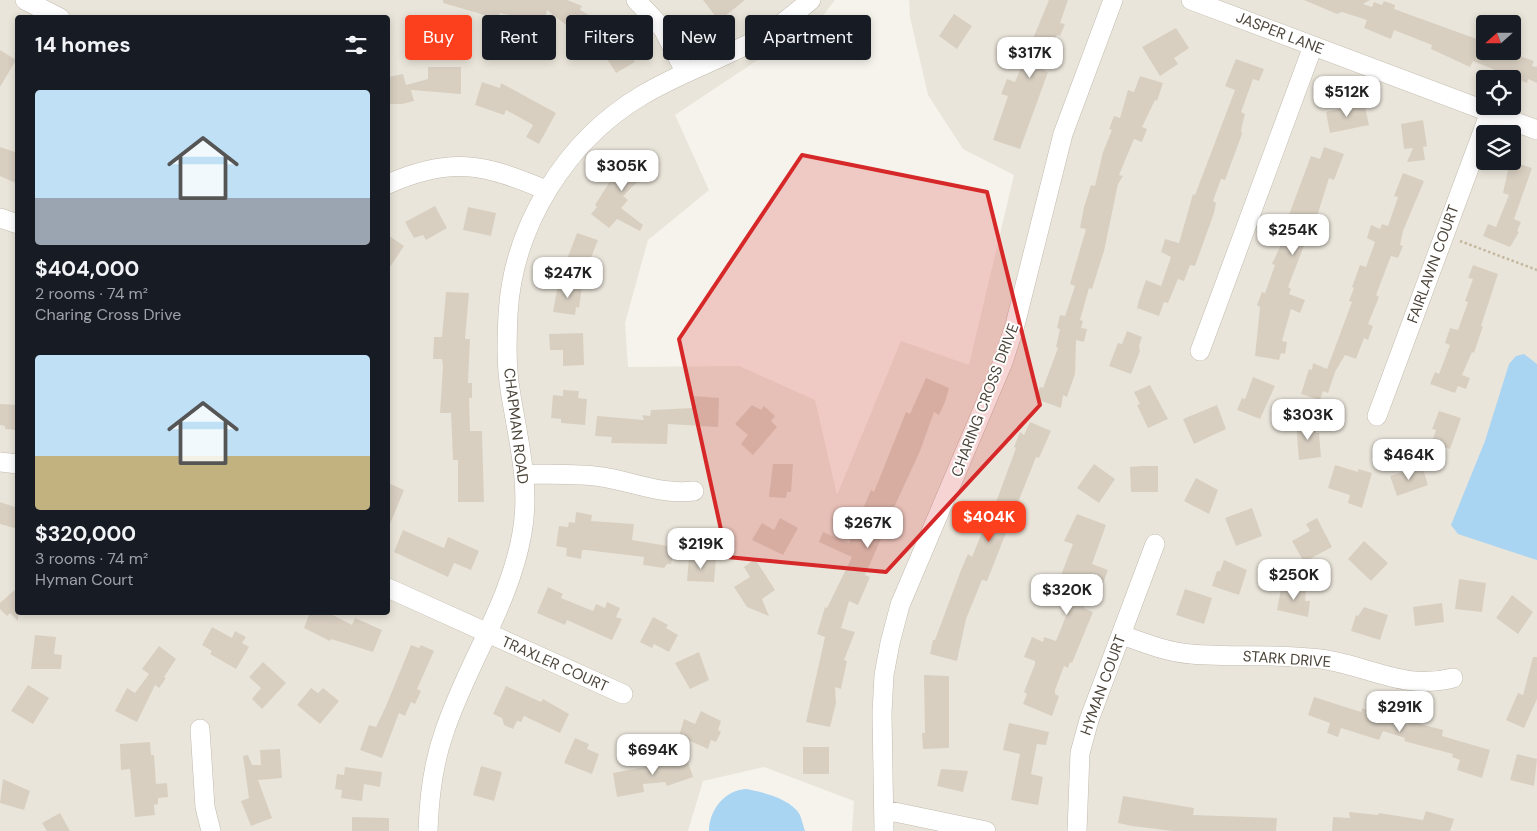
<!DOCTYPE html>
<meta charset="utf-8">
<style>
body{margin:0;font-family:"DM Sans",sans-serif;background:#20242c;color:#f1f3f6;height:100vh;display:flex;flex-direction:column;font-size:19px;white-space:nowrap}
*{box-sizing:border-box;margin:0}
p{font-size:16px;color:#9ea1a6}
.icon{flex:none;width:28px;height:28px;fill:none;stroke:currentColor;stroke-width:2;stroke-linecap:round;stroke-linejoin:round}
.map{position:relative;flex:1;overflow:hidden}
.panel{position:absolute;left:15px;top:15px;width:375px;height:600px;display:flex;flex-direction:column;background:#171b24;border-radius:5px;box-shadow:0 2px 8px #0003}
.panel>*{flex:none}
.banner{position:absolute;left:405px;top:15px;width:475px;height:45px;display:flex;gap:10px}
.needle{width:32px;rotate:249deg}
.tools{position:absolute;left:1476px;top:15px;display:grid;gap:10px}
.tools a{display:grid;place-items:center;width:45px;height:45px;border-radius:5px;background:#171b24;box-shadow:0 2px 8px #0003;font-size:25px}
.price{position:absolute;translate:-50% -42px;padding:0 11px;border-radius:10px;background:#fff;color:#222;font-size:16px;line-height:32px;filter:drop-shadow(0 1px 2px #0008)}
.price::after{content:'';position:absolute;left:50%;top:30px;width:15px;height:11px;margin-left:-8px;background:inherit;clip-path:polygon(0 0,100% 0,50% 100%)}
.price.selected{background:#fc3f1d;color:#fff}
ul{padding:0;list-style:none}
li{display:grid;align-content:center;gap:10px;height:265px;padding:0 20px}
li span{display:grid;place-items:center;height:155px;border-radius:5px;color:#555}
li>.icon{margin-inline-start:auto}
span .icon{width:90px;height:90px;fill:#fffc;stroke-width:1}
li b{font-size:21px}
h2{display:flex;justify-content:space-between;align-items:center;height:60px;padding:0 20px;font-size:21px}
.pill{padding:0 18px;border-radius:5px;background:#171b24;box-shadow:0 2px 8px #0003;font-size:18px;line-height:45px}
.pill.selected{background:#fc3f1d;color:#fff}
.map>svg:first-child{display:block}
</style>
<div class="map">
<svg width="1537" height="831" viewBox="0 0 1537 831">
<rect width="100%" height="100%" fill="#f6f3ec"/>
<path fill="#eae5da" fill-rule="evenodd" d="M0,0H835L821,18L675,115L709,190L648,240L625,323L628,367L739,366L815,400L837,495L901,341L969,365L1014,175L963,149L928,95L910,17L909,0H1537V831H852L854,801L764,767L703,781L688,831H0ZM18,18H388V612H18ZM1485,24H1512V51H1485ZM1485,79H1512V106H1485ZM1485,134H1512V161H1485Z"/>
<path fill="#a9d4f2" d="M1524,354L1537,364V560L1458,534L1451,525L1485,441L1509,364L1516,356Z
M746,789C763,792 791,799 800,815C802,820 803,826 805,831H709C709,810 725,790 746,789Z"/>
<path fill="#d8cfc1" d="M443,0H567L582,6L580,10L598,20L586,39L569,30L570,28L547,10L544,22L500,13L498,19L443,3Z
M703,0H745L719,21Z
M1049,0H1068L1060,23L1065,24L1060,36L1057,35L1052,45L1043,70L1048,72L1020,149L993,140L1008,96L1001,94L1007,79L1015,82Z
M1304,0H1370L1363,4L1372,7L1374,2L1382,5L1384,1L1395,5L1394,9L1485,42V51H1506L1534,61L1532,66L1537,67V83L1528,79L1527,83L1473,61L1470,67L1431,49L1432,45L1394,30L1391,39L1364,28L1367,20L1342,12L1337,14Z
M954,14L972,26L957,49L939,36Z
M1176,28L1189,48L1174,58L1178,64L1160,76L1142,47Z
M618,33L635,62L616,73L598,45Z
M0,50L16,60L0,87Z
M1236,59L1264,69L1259,81L1253,79L1241,112L1245,114L1241,130L1242,134L1225,180L1221,179L1213,201L1216,203L1214,213L1195,266L1190,265L1184,281L1178,279L1168,303L1164,302L1159,316L1137,308L1139,300L1146,280L1161,286L1171,257L1161,252L1165,239L1179,243L1193,194L1195,195L1235,90L1225,86Z
M428,67H461V94L411,90L414,101L402,104H388V77L403,74L406,85L428,79Z
M1140,76L1163,83L1157,101L1155,100L1142,127L1147,129L1142,142L1134,139L1119,175L1123,176L1118,184L1104,251L1092,289L1089,288L1080,320L1083,321L1081,328L1087,329L1084,342L1076,340L1075,374L1067,397L1063,395L1061,408L1036,399L1040,387L1043,388L1058,348L1056,347L1060,329L1057,328L1060,315L1065,316L1075,286L1070,284L1086,229L1080,228L1084,207L1091,185L1095,186L1103,152L1112,130L1109,129L1114,116L1120,118L1128,90L1134,92Z
M482,82L500,88L501,83L556,113L539,144L526,137L533,125L506,110L504,115L475,105Z
M1364,103L1369,125L1330,133L1326,112Z
M1423,120L1427,146L1423,147L1425,160L1407,162L1413,148L1404,149L1401,124Z
M0,147L18,153V184L0,176Z
M1324,147L1344,154L1334,180L1329,178L1313,229L1311,228L1288,287L1291,289L1289,294L1305,300L1300,313L1291,309L1282,341L1287,342L1285,354L1281,353L1279,360L1255,356L1260,307L1257,305L1262,292L1265,293L1275,265L1272,264L1292,221L1287,220L1311,156L1320,159Z
M640,150L655,165L623,196L628,200L621,208L643,225L640,231L617,219L609,228L591,214L597,207L595,205L612,178Z
M1510,161L1532,168L1514,219L1521,222L1517,231L1519,232L1510,247L1483,236L1488,224L1496,227L1509,195L1503,193Z
M1403,173L1424,181L1403,231L1400,245L1403,246L1398,258L1391,256L1376,295L1379,297L1368,324L1373,326L1368,340L1364,338L1356,359L1345,355L1335,372L1328,393L1323,391L1320,400L1301,394L1309,369L1312,370L1313,363L1327,369L1352,302L1349,301L1354,288L1352,287L1360,265L1366,267L1375,242L1367,238L1371,225L1380,229L1382,224L1388,226L1398,197L1394,196Z
M435,206L447,228L426,240L423,235L414,238L405,222Z
M468,207L496,213L491,236L463,230Z
M577,233L598,240L586,270L566,262Z
M388,235L404,246L388,270Z
M1473,265L1498,274L1481,326H1483L1474,353L1472,352L1462,375L1470,378L1466,389L1458,386L1455,393L1430,384L1435,372L1439,374L1450,345L1445,343L1450,328L1458,330L1468,302L1465,301L1473,279L1468,278Z
M558,284L582,286L579,308L576,307L575,315L553,312Z
M446,292L469,293L465,339H470L468,383H472V398H469L470,431H482L484,502H458V460H453L451,413H440L443,366L442,359H433L434,337H442Z
M1127,331L1142,337L1139,346L1140,351L1131,374L1109,366L1118,343L1122,344Z
M583,333L584,365L563,366V350H550L549,334Z
M1253,377L1275,386L1260,419L1237,410L1242,398L1245,399Z
M926,378L949,388L945,402L939,415L934,412L920,451L891,514L889,513L879,538L881,539L865,575L870,577L858,605L849,601L841,628L855,632L844,660L847,661L841,689L835,687L836,703L830,727L806,722L825,637L817,634L825,607L827,608L852,557L819,542L823,532L849,543L871,490L874,492L906,412L910,414Z
M1150,385L1168,419L1148,428L1137,405L1140,404L1134,392Z
M563,390L579,391L578,398L587,399L585,425L561,423V419L551,418L553,395L563,396Z
M693,396L719,398L718,427L668,424L667,444L611,443L612,437L595,436L597,416L644,420L642,415L650,416L651,410L693,408Z
M0,404L18,405V430L5,429V426L0,425Z
M752,405L761,410L764,406L775,416L771,421L777,427L753,455L741,444L748,435L735,424Z
M1217,405L1226,429L1194,444L1183,419Z
M1439,411L1461,418L1450,449L1432,442L1436,430L1432,429Z
M1315,420L1316,433H1319L1321,457L1299,460L1296,423Z
M1030,422L1051,431L1039,458L1036,457L987,581L982,580L966,619L957,661L930,654L933,640H935L961,570L968,554L972,557L993,505H995L1016,448L1014,447L1020,432L1024,435Z
M773,464H793L791,492H787L786,498L769,497Z
M1094,464L1115,479L1099,503L1077,488Z
M1335,465L1358,472V469L1372,473L1362,508L1348,503L1350,495L1328,488Z
M1142,466H1158V492H1131L1130,467Z
M1422,466L1428,485L1397,496L1390,476Z
M1196,478L1218,490L1209,514L1184,501Z
M388,483L404,490L388,529Z
M0,502L18,508V529L0,524Z
M1252,508L1262,536L1236,546L1225,518Z
M576,512L592,515L591,521L634,524L632,540L674,547L671,564H667L664,568L643,565L644,557L586,550H582L581,559L566,556L567,548L556,546L559,526L568,527L569,522L575,523Z
M1077,514L1106,525L1092,564L1108,570L1102,586L1093,583L1084,608L1093,612L1072,663L1070,662L1068,668L1064,666L1055,690V694L1059,696L1052,716L1023,704L1027,694L1024,692L1035,664V661L1024,657L1032,637L1043,642L1044,637L1056,641L1068,611H1066L1075,589L1058,583L1073,544L1064,541Z
M780,518L798,528L783,555L752,540L762,523L774,530Z
M1317,518L1332,547L1304,562L1292,541L1310,531L1306,524Z
M403,530L444,548L448,537L479,551L471,570L454,563L448,577L394,552Z
M1364,541L1388,563L1371,581L1348,559Z
M689,557L716,559L714,582L687,581Z
M755,559L775,590L762,599L769,616L747,607L734,587L750,577L744,567Z
M1224,560L1247,570L1239,595L1212,586L1217,571H1220Z
M1459,579L1486,583L1482,612L1455,609Z
M1282,584L1306,589L1305,601H1310L1308,617L1277,610Z
M18,587V621L10,613L7,616L0,609V603Z
M548,587L563,594L561,598L593,611L596,604L605,608L607,602L620,608L616,617L622,619L612,640L567,620L565,625L537,613Z
M1185,589L1212,598L1204,624L1176,615Z
M1512,595L1533,612L1518,634L1496,618Z
M1442,603L1444,622L1415,626L1413,607Z
M1364,607L1388,615L1380,640L1351,631L1356,615L1358,616Z
M310,612H327L352,625L355,618L382,630L373,652L331,639L330,641L304,628Z
M653,617L668,625L666,628L678,635L669,652L654,644L652,648L640,642Z
M212,627L232,638L235,631L246,637L242,643L249,647L236,669L210,654L212,651L202,645Z
M35,635L56,637L54,654L62,655L61,669H31Z
M411,645L419,648L421,645L434,651L417,689L421,691L415,704L411,702L405,716L399,713L382,758L360,750L369,725L376,727L386,706Z
M159,646L176,659L164,677L166,678L159,688L155,685L137,722L115,711L127,688L135,693L149,674L142,669Z
M699,652L709,680L690,689L675,663Z
M1533,657H1537V699L1524,728L1506,720L1518,693L1523,695Z
M263,662L286,683L262,709L252,699L261,688L249,677Z
M924,675L949,676V748L923,749L922,733H925Z
M28,685L49,698L33,724L11,711Z
M506,686L541,702L543,699L569,714L560,733L524,716L521,722L517,721L513,729L504,725L502,718L493,714Z
M311,688L318,693L323,688L339,701L320,724L297,705Z
M1314,697L1361,712L1362,708L1408,725L1409,721L1443,730L1442,736L1490,750L1482,778L1457,770L1460,760L1452,757L1453,754L1404,741L1405,738L1383,731L1379,740L1341,728L1338,737L1327,733L1330,723L1308,715Z
M701,711L721,721L718,730L721,732L716,742L711,740L708,749L679,736L684,719L695,724Z
M1009,723L1049,732L1046,745L1037,744L1031,774L1043,777L1038,805L1011,800L1020,754L1003,750Z
M575,738L589,744L587,749L599,754L592,774L564,763Z
M150,742L151,755H154L156,784L167,783L168,797L158,798V804L154,805L155,815L135,817L130,769L121,770L120,744Z
M803,747H829V774H803Z
M280,749L282,778L258,780L272,818L251,826L241,801L249,798L243,756L248,755L252,765H261L260,750Z
M685,753L693,777L667,786L665,782L643,784L644,792L617,797L613,773L656,765L655,763Z
M1517,754L1537,759L1534,786L1510,780Z
M481,766L502,772L494,801L473,795Z
M345,767L382,772L380,787L364,784L362,801L341,798L342,790L335,789L337,774L344,775Z
M941,769L968,771L963,792L937,786Z
M3,779L30,791L24,810L0,803Z
M1123,796L1194,808L1193,815L1277,818L1276,831H1173L1132,826L1118,823Z
M1426,811L1454,819L1450,831H1332L1333,817L1350,818L1349,812L1378,815L1379,813L1423,820Z
M60,813L70,831H47L42,823Z
M352,817L389,818V831H352Z"/>
<g fill="none" stroke-linecap="round" stroke-linejoin="round">
<g stroke="#c2bbae" stroke-width="20">
<path id="street" d="M25,0L60,18
M636,0L663,29L686,73
M1191,0L1537,130
M388,184C451,156 484,164 546,190
M0,218L18,224
M1200,351L1313,46
M1377,416L1490,112
M0,462L18,464
M524,474C550,475 576,473 602,477C634,482 661,495 694,491
M388,588L623,694
M1122,635C1144,643 1167,652 1191,654C1236,658 1282,653 1327,660C1373,668 1405,690 1453,678
M200,729L205,807L211,831
M885,810L986,831
M428,831C429,798 433,764 444,733C466,665 510,604 522,533C531,484 517,436 510,389C506,364 507,338 508,314C513,226 566,141 641,96C677,74 717,61 754,41C775,30 793,15 811,0
M884,831L882,713L884,675L890,643L900,605L1003,362L1015,325L1063,134L1113,0
M1077,831L1080,753L1089,720L1155,544"/>
</g>
<path stroke="#c4b79f" stroke-width="2.5" stroke-dasharray="2.5 2.5" stroke-linecap="butt" d="M1460,241L1537,270"/>
<use href="#street" stroke="#fff" stroke-width="19"/>
</g>
<path fill="#d62828" fill-opacity="0.2" stroke="#d62828" stroke-width="4" stroke-linejoin="round" d="M802,155L987,192L1040,405L886,572L727,557L679,339Z"/>
<g text-anchor="middle" stroke-width="4" stroke-linejoin="round" paint-order="stroke">
<g font-size="15" fill="#4b4439" stroke="#fff">
<text transform="translate(1280 33) rotate(21)" y="5">JASPER LANE</text>
<text transform="translate(1433 264) rotate(-70)" y="5">FAIRLAWN COURT</text>
<text transform="translate(985 400) rotate(-69)" y="5">CHARING CROSS DRIVE</text>
<text transform="translate(516 426) rotate(83)" y="5">CHAPMAN ROAD</text>
<text transform="translate(1287 659) rotate(4)" y="5">STARK DRIVE</text>
<text transform="translate(555 664) rotate(24)" y="5">TRAXLER COURT</text>
<text transform="translate(1103 685) rotate(-70)" y="5">HYMAN COURT</text>
</g>
</g>
</svg>
<div class="tools">
<a><svg class="needle" viewBox="-14 -14 28 28"><path d="M0-13l5 13h-10z" fill="#e53935"/><path d="M0 13l5-13h-10z" fill="#9ea1a6"/></svg></a>
<a><svg class="icon" aria-label="locate" viewBox="0 0 24 24"><circle cx="12" cy="12" r="6"/><path d="M12 2v4M12 18v4M2 12h4M18 12h4"/></svg></a>
<a><svg class="icon" aria-label="layers" viewBox="0 0 24 24"><path d="M12 4l9 5-9 5-9-5zM3 14l9 5 9-5"/></svg></a>
</div>
<b class="price" style="left:1030px;top:79px">$317K</b>
<b class="price" style="left:1347px;top:118px">$512K</b>
<b class="price" style="left:622px;top:192px">$305K</b>
<b class="price" style="left:1293px;top:256px">$254K</b>
<b class="price" style="left:568px;top:299px">$247K</b>
<b class="price" style="left:1308px;top:441px">$303K</b>
<b class="price" style="left:1409px;top:481px">$464K</b>
<b class="price selected" style="left:989px;top:543px">$404K</b>
<b class="price" style="left:868px;top:549px">$267K</b>
<b class="price" style="left:701px;top:570px">$219K</b>
<b class="price" style="left:1294px;top:601px">$250K</b>
<b class="price" style="left:1067px;top:616px">$320K</b>
<b class="price" style="left:1400px;top:733px">$291K</b>
<b class="price" style="left:653px;top:776px">$694K</b>
<div class="banner">
<a class="pill selected">Buy</a>
<a class="pill">Rent</a>
<a class="pill">Filters</a>
<a class="pill">New</a>
<a class="pill">Apartment</a>
</div>
<section class="panel">
<h2>14 homes<svg class="icon" aria-label="filters" viewBox="0 0 24 24"><path d="M4 7h16M4 17h16"/><circle cx="9" cy="7" r="2"/><circle cx="15" cy="17" r="2"/></svg></h2>
<ul>
<li><span style="background:linear-gradient(#bfe0f5 70%,#9aa5b1 0)"><svg class="icon" aria-label="home" viewBox="0 0 24 24"><path d="M3 11l9-7 9 7M6 9v11h12V9"/></svg></span><div><b>$404,000</b><p>2 rooms · 74 m²</p><p>Charing Cross Drive</p></div></li>
<li><span style="background:linear-gradient(#bfe0f5 65%,#c2b280 0)"><svg class="icon" aria-label="home" viewBox="0 0 24 24"><path d="M3 11l9-7 9 7M6 9v11h12V9"/></svg></span><div><b>$320,000</b><p>3 rooms · 74 m²</p><p>Hyman Court</p></div></li>
</ul>
</section>
</div>
